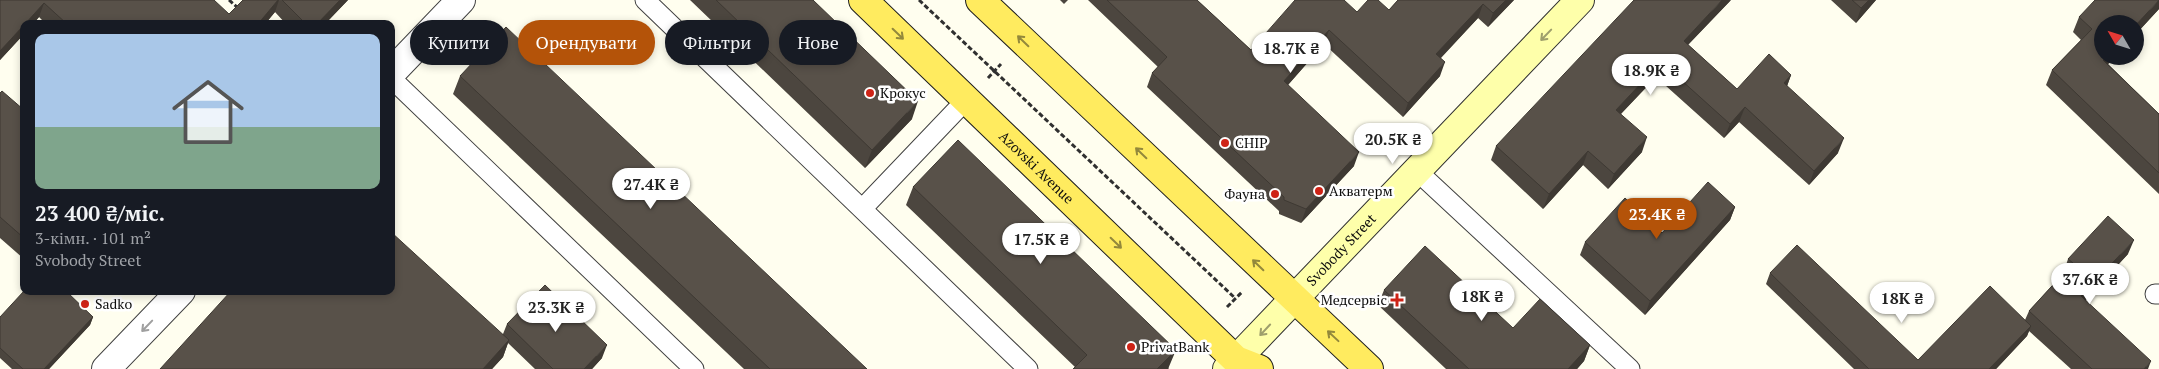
<!DOCTYPE html>
<html lang="uk">
<meta charset="utf-8">
<style>
body{margin:0;font-family:"PT Serif",serif;background:#242831;color:#f1f3f6;height:100vh;display:flex;flex-direction:column;font-size:19px;white-space:nowrap}
*{box-sizing:border-box;margin:0}
p{font-size:16px;color:#9ea1a6}
.icon{flex:none;width:28px;height:28px;fill:none;stroke:currentColor;stroke-width:2;stroke-linecap:round;stroke-linejoin:round}
.map{position:relative;flex:1;overflow:hidden}
.sheet{position:absolute;left:20px;top:20px;width:375px;height:275px;display:flex;flex-direction:column;background:#171b24;border-radius:10px;box-shadow:0 2px 8px #0003}
.sheet>*{flex:none}
.banner{position:absolute;left:410px;top:20px;width:475px;height:45px;display:flex;gap:10px}
.needle{width:32px;rotate:309deg}
.controls{position:absolute;left:2094px;top:15px;display:grid;gap:10px}
.controls a{display:grid;place-items:center;width:50px;height:50px;border-radius:50%;background:#171b24;box-shadow:0 2px 8px #0003;font-size:25px}
.price{position:absolute;translate:-50% -42px;padding:0 11px;border-radius:18px;background:#fff;color:#222;font-size:16px;line-height:32px;filter:drop-shadow(0 1px 2px #0008)}
.price::after{content:'';position:absolute;left:50%;top:30px;width:15px;height:11px;margin-left:-8px;background:inherit;clip-path:polygon(0 0,100% 0,50% 100%)}
.price.current{background:#b45309;color:#fff}
ul{padding:0;list-style:none}
li{display:grid;align-content:center;gap:10px;height:265px;padding:0 15px}
li+li{border-top:1px solid #363941}
li span{display:grid;place-items:center;height:155px;border-radius:10px;color:#555}
li>.icon{margin-inline-start:auto}
span .icon{width:90px;height:90px;fill:#fffc;stroke-width:1}
li b{font-size:21px}
.tag{padding:0 18px;border-radius:22px;background:#171b24;box-shadow:0 2px 8px #0003;font-size:18px;line-height:45px}
.tag.current{background:#b45309;color:#fff}
.map>svg:first-child{display:block}
</style>
<div class="map">
<svg width="2159" height="369" viewBox="0 0 2159 369">
<rect width="100%" height="100%" fill="#fffeef"/>
<g fill="none" stroke-linecap="round" stroke-linejoin="round">
<g stroke="#414141" stroke-width="21">
<path id="lane" d="M645,0L1028,369
M391,78L694,369
M1417,171L1630,369
M862,209L966,100
M2155,294H2159"/>
</g>
<g stroke="#414141" stroke-width="30">
<path id="street" d="M391,73L461,0
M106,369L181,291"/>
</g>
<g stroke="#303030" stroke-width="30">
<g id="secondary">
<path id="s1" d="M1227,369L1580,0"/>
</g>
</g>
<g stroke="#1f1f1f" stroke-width="30">
<g id="primary">
<path id="s2" d="M863,0L1236,360L1259,369"/>
<path d="M980,0L1369,369"/>
</g>
</g>
<path stroke="#303030" stroke-width="3" stroke-dasharray="5 2.5" stroke-linecap="butt" d="M229,0L238,8
M919,0L1235,298
M988,78L1001,64
M1227,307L1242,292"/>
<use href="#lane" stroke="#fff" stroke-width="19"/>
<use href="#street" stroke="#fff" stroke-width="28"/>
<use href="#secondary" stroke="#feffaa" stroke-width="28"/>
<use href="#primary" stroke="#ffeb5f" stroke-width="28"/>
</g>
<path fill="#4c463f" d="M0,0L229,14L243,0H348L325,24H286L275,12L265,24H46L39,17L33,24H24V34L0,60Z
M690,0H813L912,119L865,168Z
M1060,0H1068L1064,4Z
M1088,0H1197L1251,50L1357,12L1389,10L1398,0H1514L1488,27L1478,18L1441,58L1440,76L1403,117L1324,44L1288,85L1354,166L1301,223L1279,214V211L1147,87L1152,73L1158,67Z
M1731,0L1688,45L1737,89L1791,75L1787,86L1838,153L1809,185L1739,122L1724,138L1656,77L1621,114L1642,152L1608,189L1583,165L1543,209L1491,160L1496,146Z
M1831,0H1876L1856,23Z
M2159,9L2135,35V24L2108,64L2159,114V194L2046,85L2052,70L2081,40L2073,32L2079,17Z
M460,76L867,369H744L453,94Z
M0,93L24,110V259L0,238Z
M913,187L1169,368L1168,369H1073L1075,367L906,205Z
M1735,207L1730,220L1645,315L1580,255L1585,242L1662,233Z
M2128,254L2085,300L2148,369H2071L2029,331L2027,336L1996,369H1854L1766,284L1770,273L1918,360L2025,320L2029,311L2063,274L2068,259Z
M1384,290L1513,328L1590,345L1584,361L1577,369H1446L1378,305Z
M0,317H93L90,325L49,369H12L0,358Z
M507,324L602,358L592,369H535L508,343L503,357L492,369H160L503,334Z"/>
<path fill="#3e3933" d="M278,0H279L275,12L265,24H258Z
M340,0H348L325,24H317Z
M1506,0H1514L1488,27L1493,13Z
M1722,0H1731L1678,55L1684,41Z
M1869,0H1876L1856,23L1861,8Z
M2159,0V9L2135,35V26Z
M44,3L39,17L33,24H25Z
M1483,4L1478,18L1431,68L1436,54Z
M24,25V34L0,60V51Z
M1329,30L1324,44L1279,95L1284,81Z
M2107,56H2115L2098,76L2103,60Z
M1445,62L1440,76L1403,117L1408,103Z
M1661,62L1656,77L1611,124L1616,110Z
M1791,75L1786,89L1784,83Z
M918,101L912,119L865,168L872,150Z
M1745,107L1739,122L1724,138L1730,124Z
M1647,137L1642,152L1608,189L1614,174Z
M1844,138L1838,153L1809,185L1814,171Z
M1588,151L1583,165L1543,209L1549,194Z
M1359,152L1354,166L1301,223L1306,209Z
M1735,207L1730,220L1645,315L1650,301Z
M2134,240L2128,254L2076,311L2081,296Z
M93,317L90,325L49,369H44Z
M2031,326L2027,336L1996,369H1989Z
M509,340L503,357L492,369H483Z
M607,345L602,358L592,369H584Z
M1590,345L1584,361L1577,369H1568Z
M1176,350L1168,369H1157Z
M2151,361L2148,369H2144Z"/>
<path fill="#585149" stroke="#3e3933" d="M0,0H214L229,14L243,0H278L258,24H67L44,3L25,24H24V25L0,51Z
M282,0H340L317,24H306Z
M716,0H813L918,101L872,150Z
M1107,0H1197L1251,50L1295,0H1344L1357,12L1368,0H1378L1389,10L1398,0H1506L1493,13L1483,4L1436,54L1445,62L1408,103L1329,30L1284,81L1359,152L1306,209L1284,200V197L1152,73L1167,57Z
M1634,0H1722L1684,41L1737,89L1769,54L1791,75L1784,83L1844,138L1814,171L1745,107L1730,124L1661,62L1616,110L1647,137L1614,174L1588,151L1549,194L1496,146Z
M1852,0H1869L1861,8Z
M2095,0H2159L2135,26V24H2102V56H2107L2103,60L2159,114V173L2052,70L2092,29L2079,17Z
M506,27L867,369H770L460,76Z
M2,91L24,110V238L0,217V93Z
M958,140L1176,350L1157,369H1073L1087,355L913,187Z
M1708,182L1735,207L1650,301L1585,242L1625,198L1662,233Z
M2108,216L2134,240L2081,296L2151,361L2144,369H2092L2029,311L2073,263L2068,259Z
M391,232L509,340L483,369H160L231,291H391Z
M1797,245L1918,360L1990,286L2031,326L1989,369H1869L1770,273Z
M1425,246L1513,328L1540,299L1590,345L1568,369H1469L1384,290Z
M545,285L607,345L584,369H553L507,324Z
M24,291H66L93,317L44,369H23L0,348V317Z"/>
<defs><path id="oneway-shaft" d="M-6 0H5M1.5-3L5.5 0L1.5 3" fill="none" stroke-width="1.6" stroke-linecap="round" stroke-linejoin="round" transform="scale(1.25)"/></defs>
<g stroke="#93883b">
<use href="#oneway-shaft" transform="translate(898 34) rotate(44)"/>
<use href="#oneway-shaft" transform="translate(1023 41) rotate(-136)"/>
<use href="#oneway-shaft" transform="translate(1141 153) rotate(-136)"/>
<use href="#oneway-shaft" transform="translate(1116 243) rotate(44)"/>
<use href="#oneway-shaft" transform="translate(1258 265) rotate(-136)"/>
<use href="#oneway-shaft" transform="translate(1333 336) rotate(-137)"/>
</g>
<g stroke="#9e9f6c">
<use href="#oneway-shaft" transform="translate(1546 35) rotate(134)"/>
<use href="#oneway-shaft" transform="translate(1265 330) rotate(133)"/>
</g>
<use stroke="#9f9f9f" href="#oneway-shaft" transform="translate(147 326) rotate(134)"/>
<g fill="#ce2316" stroke="#fff" stroke-width="2">
<circle cx="870" cy="93" r="5"/>
<circle cx="1225" cy="143" r="5"/>
<circle cx="1319" cy="191" r="5"/>
<circle cx="1275" cy="194" r="5"/>
<path d="M1394.5 292.5h5v5h5v5h-5v5h-5v-5h-5v-5h5z"/>
<circle cx="85" cy="304" r="5"/>
<circle cx="1131" cy="347" r="5"/>
</g>
<g text-anchor="middle" stroke-width="5" stroke-linejoin="round" paint-order="stroke">
<g font-size="14" fill="#0e0e0e" stroke="#fff" text-anchor="start">
<text x="880" y="98">Крокус</text>
<text x="1235" y="148">CHIP</text>
<text x="1329" y="196">Акватерм</text>
<text x="1265" y="199" text-anchor="end">Фауна</text>
<text x="1387" y="305" text-anchor="end">Медсервіс</text>
<text x="95" y="309">Sadko</text>
<text x="1141" y="352">PrivatBank</text>
</g>
<g font-size="14" fill="#0e0e0e" stroke="#fff">
<text dy="5" stroke="none"><textPath href="#s2" startOffset="241">Azovski Avenue</textPath></text>
<text dy="5" stroke="none"><textPath href="#s1" startOffset="165">Svobody Street</textPath></text>
</g>
</g>
</svg>
<div class="controls">
<a><svg class="needle" viewBox="-14 -14 28 28"><path d="M0-13l5 13h-10z" fill="#e53935"/><path d="M0 13l5-13h-10z" fill="#9ea1a6"/></svg></a>
</div>
<b class="price" style="left:1291px;top:74px">18.7K ₴</b>
<b class="price" style="left:1651px;top:96px">18.9K ₴</b>
<b class="price" style="left:1393px;top:165px">20.5K ₴</b>
<b class="price" style="left:651px;top:210px">27.4K ₴</b>
<b class="price current" style="left:1657px;top:240px">23.4K ₴</b>
<b class="price" style="left:1041px;top:265px">17.5K ₴</b>
<b class="price" style="left:2090px;top:305px">37.6K ₴</b>
<b class="price" style="left:1482px;top:322px">18K ₴</b>
<b class="price" style="left:1902px;top:324px">18K ₴</b>
<b class="price" style="left:556px;top:333px">23.3K ₴</b>
<div class="banner">
<a class="tag">Купити</a>
<a class="tag current">Орендувати</a>
<a class="tag">Фільтри</a>
<a class="tag">Нове</a>
</div>
<section class="sheet">
<ul>
<li><span style="background:linear-gradient(#a9c7e8 60%,#7fa58c 0)"><svg class="icon" aria-label="home" viewBox="0 0 24 24"><path d="M3 11l9-7 9 7M6 9v11h12V9"/></svg></span><div><b>23 400 ₴/міс.</b><p>3-кімн. · 101 m²</p><p>Svobody Street</p></div></li>
</ul>
</section>
</div>
